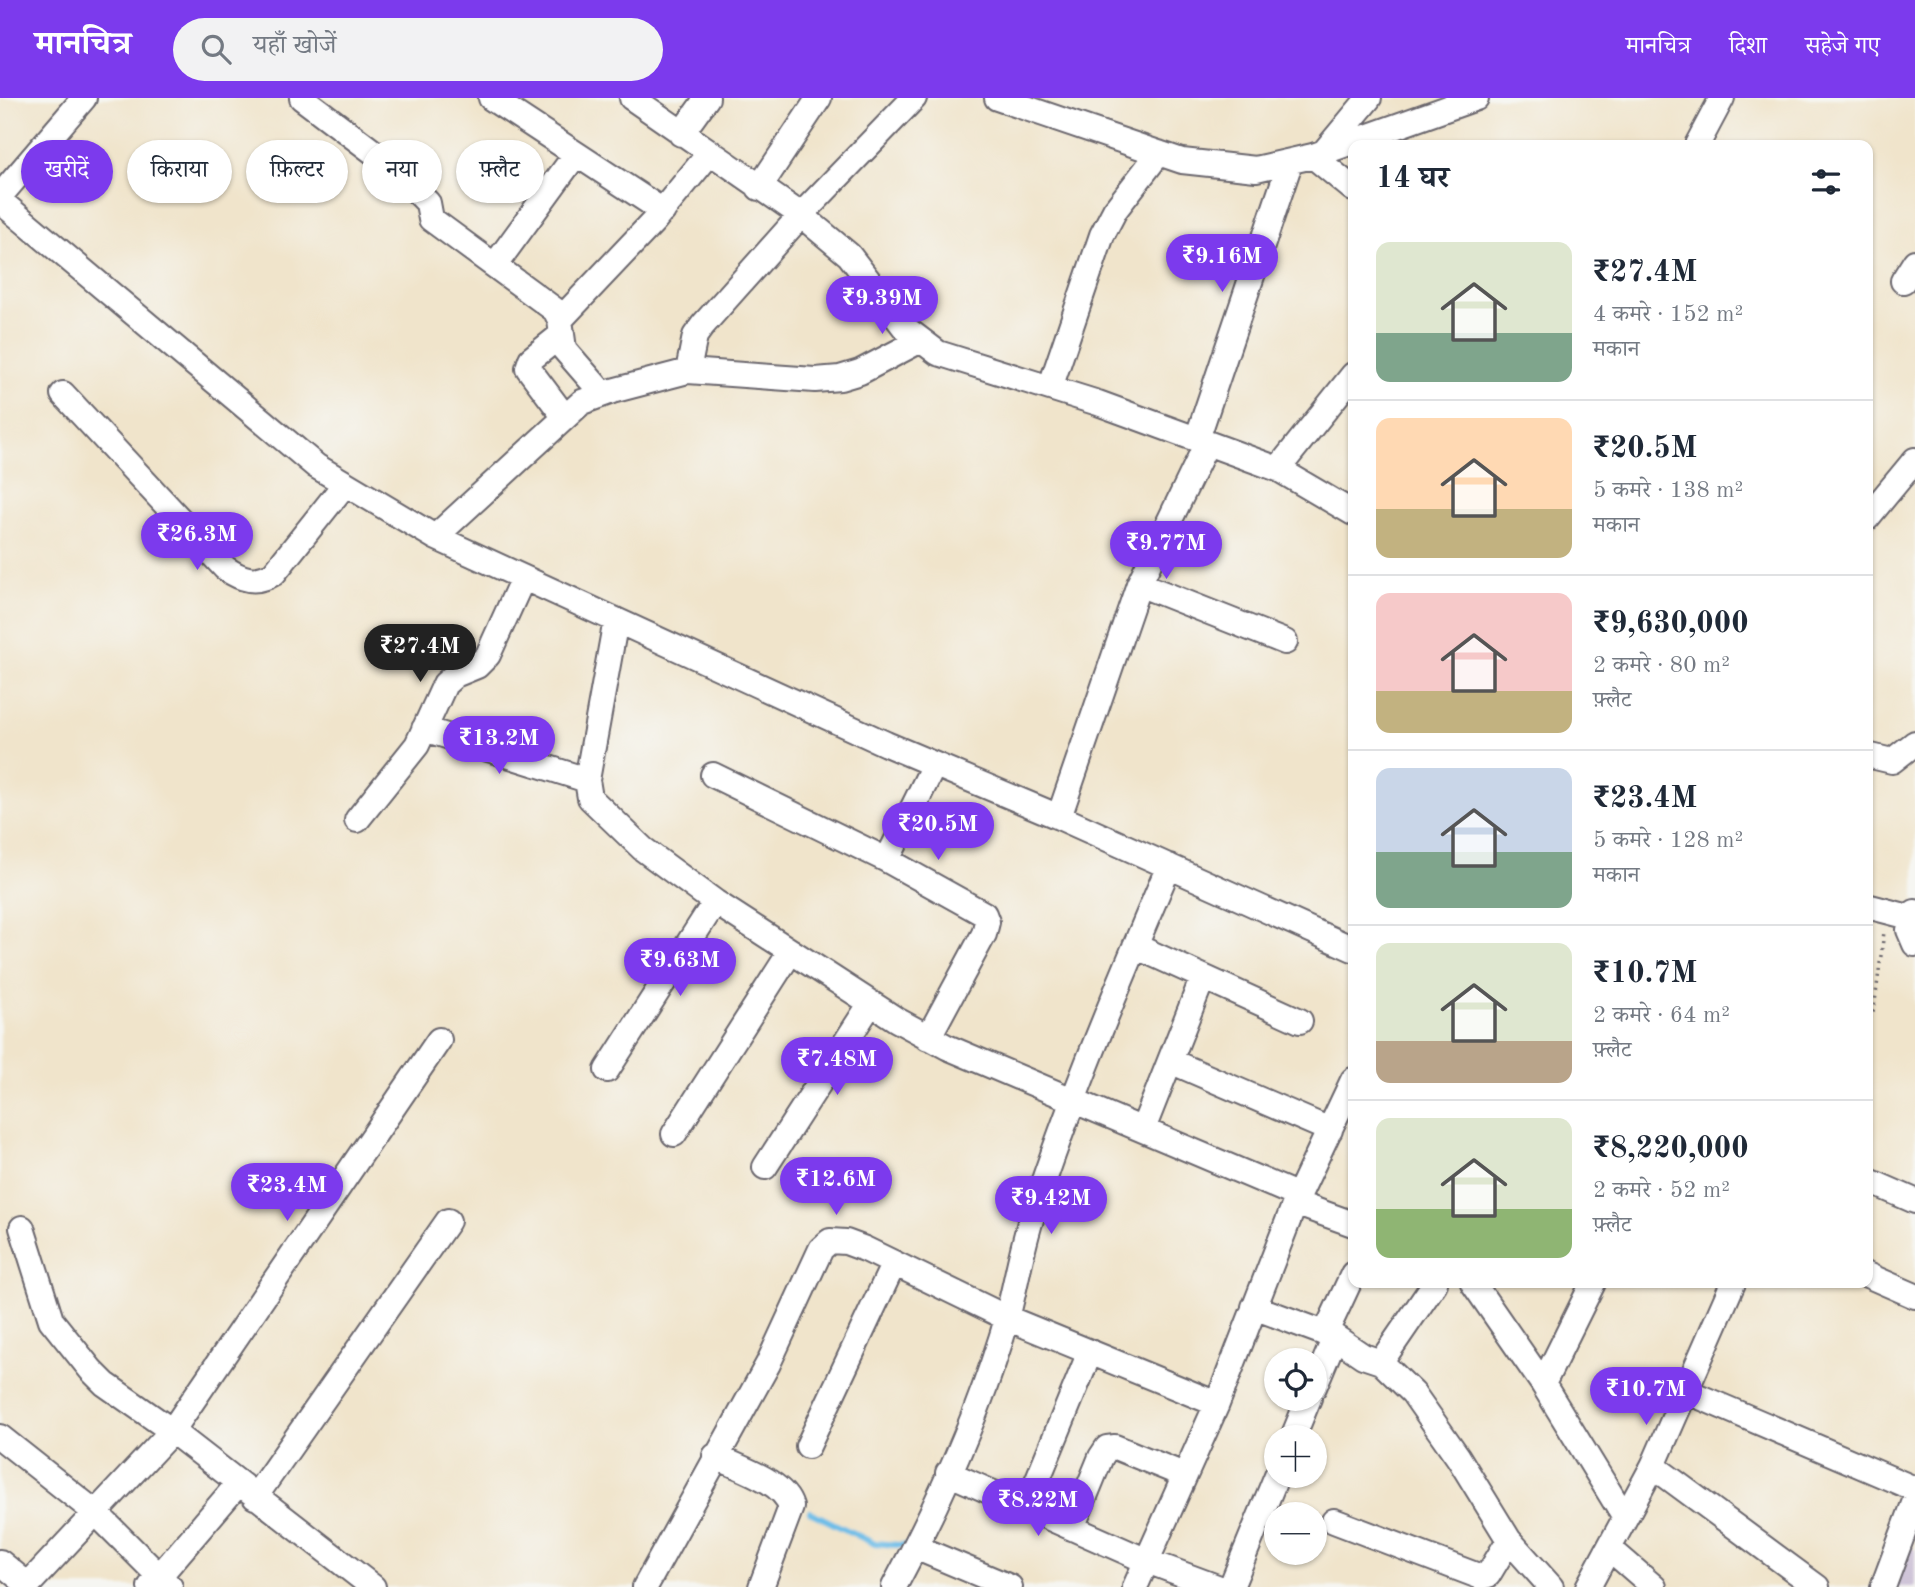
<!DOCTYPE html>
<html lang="hi">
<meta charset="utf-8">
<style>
body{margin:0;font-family:"Old Standard TT","Noto Serif Devanagari",serif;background:#f2f2f3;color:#1f2937;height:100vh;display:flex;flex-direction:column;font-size:26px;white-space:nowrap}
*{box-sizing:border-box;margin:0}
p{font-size:23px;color:#747a83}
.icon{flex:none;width:38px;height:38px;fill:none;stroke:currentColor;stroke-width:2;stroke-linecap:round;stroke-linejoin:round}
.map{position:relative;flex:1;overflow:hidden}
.panel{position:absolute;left:1348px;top:42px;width:525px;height:1148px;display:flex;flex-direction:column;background:#fff;border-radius:14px;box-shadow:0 2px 5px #0004}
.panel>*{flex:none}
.top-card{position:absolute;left:21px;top:42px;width:665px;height:63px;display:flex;gap:14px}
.buttons{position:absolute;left:1264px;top:1250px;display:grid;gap:14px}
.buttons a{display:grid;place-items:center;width:63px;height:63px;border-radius:50%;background:#fff;box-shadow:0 2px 5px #0004;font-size:35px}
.price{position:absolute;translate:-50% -60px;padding:0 16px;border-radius:24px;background:#7c3aed;color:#fff;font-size:23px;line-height:46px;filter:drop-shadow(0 2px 4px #0008)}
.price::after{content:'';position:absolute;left:50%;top:42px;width:21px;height:16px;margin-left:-10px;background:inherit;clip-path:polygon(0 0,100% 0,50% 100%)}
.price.current{background:#222;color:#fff}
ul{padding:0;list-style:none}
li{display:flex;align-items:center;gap:21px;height:175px;padding:0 28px}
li+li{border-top:2px solid #e0e1e3}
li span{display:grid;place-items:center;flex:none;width:196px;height:140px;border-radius:14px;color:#555}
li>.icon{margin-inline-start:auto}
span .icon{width:84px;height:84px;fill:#fffc;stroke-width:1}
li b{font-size:30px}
h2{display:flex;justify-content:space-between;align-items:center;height:84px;padding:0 28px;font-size:30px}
.pill{padding:0 24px;border-radius:32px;background:#fff;box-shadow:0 2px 5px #0004;font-size:24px;line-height:63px}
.pill.current{background:#7c3aed;color:#fff}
header{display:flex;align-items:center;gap:42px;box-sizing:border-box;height:98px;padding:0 35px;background:#7c3aed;color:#fff}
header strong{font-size:33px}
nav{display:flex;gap:38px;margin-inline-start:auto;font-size:24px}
.search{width:490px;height:63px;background:#f2f2f3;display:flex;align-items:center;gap:18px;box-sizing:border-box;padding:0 24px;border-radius:38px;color:#747a83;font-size:26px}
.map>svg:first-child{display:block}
</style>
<header>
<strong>मानचित्र</strong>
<div class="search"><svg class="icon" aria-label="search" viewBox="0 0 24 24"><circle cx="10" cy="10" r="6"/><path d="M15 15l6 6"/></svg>यहाँ खोजें</div>
<nav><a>मानचित्र</a><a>दिशा</a><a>सहेजे गए</a></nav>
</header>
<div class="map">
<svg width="1915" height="1489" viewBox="0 0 1915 1489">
<rect width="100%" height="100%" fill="#f6f6f2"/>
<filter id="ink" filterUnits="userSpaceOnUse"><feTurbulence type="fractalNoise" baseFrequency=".0143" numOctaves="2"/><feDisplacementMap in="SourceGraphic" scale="14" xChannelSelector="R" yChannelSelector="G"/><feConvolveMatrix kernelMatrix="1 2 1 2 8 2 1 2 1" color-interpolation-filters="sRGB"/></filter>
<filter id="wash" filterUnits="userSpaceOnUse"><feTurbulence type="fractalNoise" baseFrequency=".00686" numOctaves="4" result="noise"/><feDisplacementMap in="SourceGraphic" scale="28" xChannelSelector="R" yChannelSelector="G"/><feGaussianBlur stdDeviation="1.57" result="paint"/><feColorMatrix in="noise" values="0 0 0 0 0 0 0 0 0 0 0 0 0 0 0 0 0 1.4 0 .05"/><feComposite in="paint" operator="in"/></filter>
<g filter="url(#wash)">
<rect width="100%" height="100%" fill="#f0e4cb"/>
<path fill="#cbbfd5" d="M1906,1443L1915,1452V1489H1888Z"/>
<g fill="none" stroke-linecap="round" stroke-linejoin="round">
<path stroke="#6dbde8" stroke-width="6" d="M810,1414L873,1445L910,1448"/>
</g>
</g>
<g filter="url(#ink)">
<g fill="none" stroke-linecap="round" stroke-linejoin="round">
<g stroke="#6a666d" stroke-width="28">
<path id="minor" d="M302,0L392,68L428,105L431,121L555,212L560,222L564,251L603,296
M491,0L663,113
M632,0L801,117L849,157L905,230L938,255L1098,305L1207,345
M997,0L1182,63L1256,71L1313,58L1476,0
M681,36L707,0
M1697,47L1722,0
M1325,53L1369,0
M1313,58L1353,91
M759,90L819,0
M0,98L84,0
M0,103L316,368L435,439L886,646L1059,719L1353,851
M495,167L576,56
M1903,183L1915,164
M560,222L653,124L709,56
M561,237L531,261L528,270L564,318
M688,273L695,238L703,227L801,117L914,0
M1050,290L1102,137L1115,112L1159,55
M63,296L225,470C242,482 256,486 274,475L345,386
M1197,341L1290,65
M1278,371L1353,277
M1867,420L1915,362
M435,439L582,304L612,293L688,273L815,282L840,280L860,274L919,243
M1139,486L1285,544
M616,522L587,682L590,700L643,751L715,804L897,922L947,949L1299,1098
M424,631L587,682
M1867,657L1892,663L1915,645
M713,677L887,762L984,816L987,824L984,836L928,940
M1059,719L1139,486L1207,345L1278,371L1353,415
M357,722L417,647L445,586L455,577L477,568L488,557L523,480
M887,762L934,667
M1867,808L1913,820
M1915,814L1909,832L1915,846
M1135,848L1300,923
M1170,963L1330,1032
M607,972L715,804
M1143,1031L1203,879
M674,1036L791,853
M765,1069L871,905
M1867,1082L1915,1103
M1295,1105L1353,1126
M22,1130L51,1222L91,1272L105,1286L172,1333L373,1489
M1867,1177L1915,1198
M1473,1185L1543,1286L1625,1420
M1254,1209L1335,1239L1363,1258L1381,1264L1413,1295L1458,1359L1509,1442L1551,1489
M1325,1236L1353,1176
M1381,1264L1435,1185
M1543,1286L1593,1185
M1314,1289L1335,1239
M1686,1293L1915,1391
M0,1339L96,1415L170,1489
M1293,1339L1309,1300
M808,1348L894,1165
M715,1358C738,1370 783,1382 791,1409L761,1489
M1653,1368L1817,1489
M948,1375L1147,1463L1217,1489
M255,1399L448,1123
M1026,1410L1090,1254
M1334,1423L1481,1479L1488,1477L1509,1442
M1072,1430L1101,1359L1107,1350L1115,1349L1184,1377
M915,1449L1010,1489
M1609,1450L1654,1489
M0,1464L28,1487
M26,1489L172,1333L439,942
M150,1489L238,1386
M645,1489L768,1266L821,1151L830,1143L846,1144L865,1151L1007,1220L1217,1306
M894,1489C936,1411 974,1326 1001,1241C1014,1201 1019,1158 1032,1118C1071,999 1120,883 1169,768
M1135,1489L1217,1306L1295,1105L1353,982
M1231,1489L1277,1377
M1588,1489L1653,1368L1733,1185
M1883,1489L1915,1403"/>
</g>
<path stroke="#6a666d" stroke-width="3.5" stroke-dasharray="2 5" stroke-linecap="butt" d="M1867,927L1874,912L1884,834"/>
<use href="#minor" stroke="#fff" stroke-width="24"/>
</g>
</g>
</svg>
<div class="buttons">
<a><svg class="icon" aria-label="locate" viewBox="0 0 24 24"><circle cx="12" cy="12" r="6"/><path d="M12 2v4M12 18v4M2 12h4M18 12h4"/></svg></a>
<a>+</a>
<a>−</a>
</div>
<b class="price" style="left:1222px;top:196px">₹9.16M</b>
<b class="price" style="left:882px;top:238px">₹9.39M</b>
<b class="price" style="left:197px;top:474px">₹26.3M</b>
<b class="price" style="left:1166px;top:483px">₹9.77M</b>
<b class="price current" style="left:420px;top:586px">₹27.4M</b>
<b class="price" style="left:499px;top:678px">₹13.2M</b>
<b class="price" style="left:938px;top:764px">₹20.5M</b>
<b class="price" style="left:680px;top:900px">₹9.63M</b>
<b class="price" style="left:837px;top:999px">₹7.48M</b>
<b class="price" style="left:836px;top:1119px">₹12.6M</b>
<b class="price" style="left:287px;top:1125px">₹23.4M</b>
<b class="price" style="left:1051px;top:1138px">₹9.42M</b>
<b class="price" style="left:1646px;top:1329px">₹10.7M</b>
<b class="price" style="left:1038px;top:1440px">₹8.22M</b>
<div class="top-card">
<a class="pill current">खरीदें</a>
<a class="pill">किराया</a>
<a class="pill">फ़िल्टर</a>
<a class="pill">नया</a>
<a class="pill">फ़्लैट</a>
</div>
<section class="panel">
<h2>14 घर<svg class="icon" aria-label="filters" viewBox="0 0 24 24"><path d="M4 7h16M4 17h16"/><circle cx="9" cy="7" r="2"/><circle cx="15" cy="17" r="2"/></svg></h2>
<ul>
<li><span style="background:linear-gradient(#dfe7d0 65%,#7fa58c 0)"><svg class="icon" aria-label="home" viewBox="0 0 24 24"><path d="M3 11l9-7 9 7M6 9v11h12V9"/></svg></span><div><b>₹27.4M</b><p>4 कमरे · 152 m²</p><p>मकान</p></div></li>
<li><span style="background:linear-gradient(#ffd9b3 65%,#c2b280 0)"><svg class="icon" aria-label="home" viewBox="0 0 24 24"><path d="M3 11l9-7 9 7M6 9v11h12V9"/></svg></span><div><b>₹20.5M</b><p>5 कमरे · 138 m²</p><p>मकान</p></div></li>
<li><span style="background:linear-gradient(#f6c9c9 70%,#c2b280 0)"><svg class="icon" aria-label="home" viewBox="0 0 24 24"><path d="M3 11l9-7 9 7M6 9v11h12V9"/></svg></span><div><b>₹9,630,000</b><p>2 कमरे · 80 m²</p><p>फ़्लैट</p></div></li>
<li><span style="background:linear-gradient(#c9d6e8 60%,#7fa58c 0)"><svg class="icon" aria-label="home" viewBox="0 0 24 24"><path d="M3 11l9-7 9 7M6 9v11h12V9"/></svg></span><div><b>₹23.4M</b><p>5 कमरे · 128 m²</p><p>मकान</p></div></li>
<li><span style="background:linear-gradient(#dfe7d0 70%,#b9a48a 0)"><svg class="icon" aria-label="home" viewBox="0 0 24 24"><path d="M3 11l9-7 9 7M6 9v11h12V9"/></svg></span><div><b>₹10.7M</b><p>2 कमरे · 64 m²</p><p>फ़्लैट</p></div></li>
<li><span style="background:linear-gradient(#dfe7d0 65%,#8fb573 0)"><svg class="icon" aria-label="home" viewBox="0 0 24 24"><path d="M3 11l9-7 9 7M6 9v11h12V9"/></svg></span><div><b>₹8,220,000</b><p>2 कमरे · 52 m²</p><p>फ़्लैट</p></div></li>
</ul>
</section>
</div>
